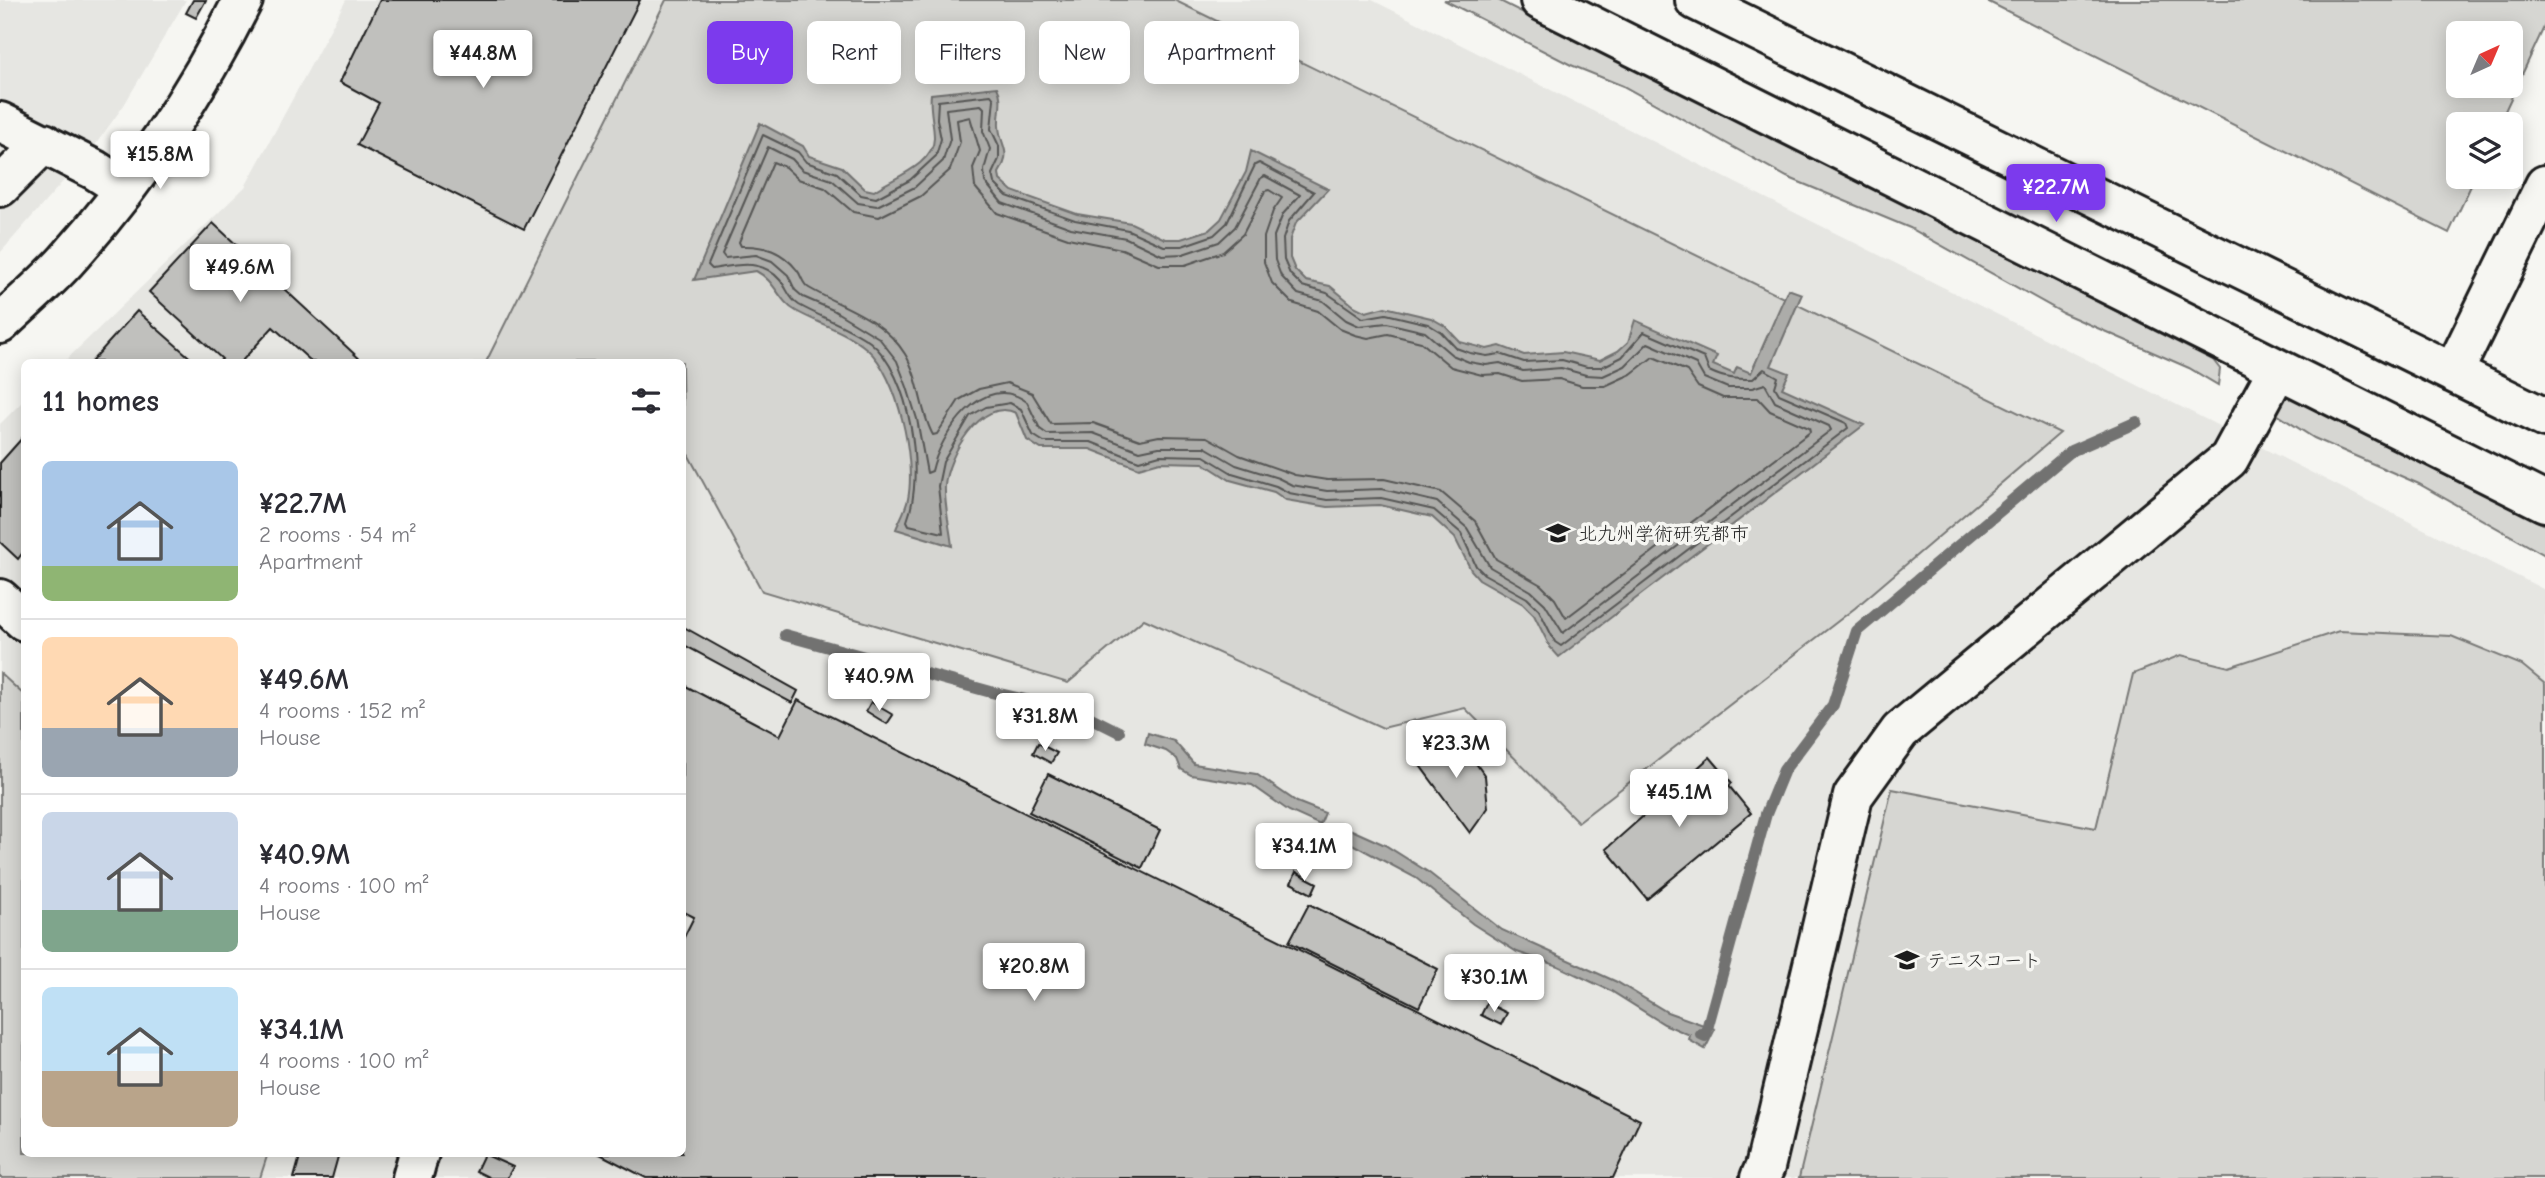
<!DOCTYPE html>
<meta charset="utf-8">
<style>
body{margin:0;font-family:"Comic Neue","Klee One",sans-serif;background:#f2f2f3;color:#2b2b33;height:100vh;display:flex;flex-direction:column;font-size:26px;white-space:nowrap}
*{box-sizing:border-box;margin:0}
p{font-size:23px;color:#7c7c81}
.icon{flex:none;width:38px;height:38px;fill:none;stroke:currentColor;stroke-width:2;stroke-linecap:round;stroke-linejoin:round}
.map{position:relative;flex:1;overflow:hidden}
.drawer{position:absolute;left:21px;top:359px;width:665px;height:798px;display:flex;flex-direction:column;background:#fff;border-radius:10px;box-shadow:0 4px 18px #0003}
.drawer>*{flex:none}
.top-card{position:absolute;left:707px;top:21px;width:665px;height:63px;display:flex;gap:14px}
.needle{width:46px;rotate:44deg}
.tools{position:absolute;left:2446px;top:21px;display:grid;gap:14px}
.tools a{display:grid;place-items:center;width:77px;height:77px;border-radius:10px;background:#fff;box-shadow:0 4px 18px #0003;font-size:35px}
.price{position:absolute;translate:-50% -60px;padding:0 16px;border-radius:7px;background:#fff;color:#222;font-size:23px;line-height:46px;filter:drop-shadow(0 2px 4px #0008)}
.price::after{content:'';position:absolute;left:50%;top:42px;width:21px;height:16px;margin-left:-10px;background:inherit;clip-path:polygon(0 0,100% 0,50% 100%)}
.price.current{background:#7c3aed;color:#fff}
ul{padding:0;list-style:none}
li{display:flex;align-items:center;gap:21px;height:175px;padding:0 21px}
li+li{border-top:2px solid #e1e1e2}
li span{display:grid;place-items:center;flex:none;width:196px;height:140px;border-radius:10px;color:#555}
li>.icon{margin-inline-start:auto}
span .icon{width:84px;height:84px;fill:#fffc;stroke-width:1}
li b{font-size:30px}
h2{display:flex;justify-content:space-between;align-items:center;height:84px;padding:0 21px;font-size:30px}
.tag{padding:0 24px;border-radius:10px;background:#fff;box-shadow:0 4px 18px #0003;font-size:24px;line-height:63px}
.tag.current{background:#7c3aed;color:#fff}
.map>svg:first-child{display:block}
</style>
<div class="map">
<svg width="2545" height="1178" viewBox="0 0 2545 1178">
<rect width="100%" height="100%" fill="#f6f6f2"/>
<filter id="ink" filterUnits="userSpaceOnUse"><feTurbulence type="fractalNoise" baseFrequency=".0143" numOctaves="2"/><feDisplacementMap in="SourceGraphic" scale="14" xChannelSelector="R" yChannelSelector="G"/><feConvolveMatrix kernelMatrix="1 2 1 2 8 2 1 2 1" color-interpolation-filters="sRGB"/></filter>
<g filter="url(#ink)">
<path fill="#e6e6e2" d="M0,0H186L124,105L96,144L0,253Z
M346,0H1372L2545,590V1178H0V424L24,400V1153H682V362H64L245,187Z"/>
<path fill="#d6d6d2" stroke="#797977" stroke-width="2" fill-rule="evenodd" d="M666,0H1174L2060,433L1855,608L1578,822L1465,708L1383,728L1144,619L1068,683L762,591L683,445L682,362H486Z
M1444,0H1498L2213,360L2220,369L2218,385L2189,368L2063,313L1910,228L1787,177L1623,86L1571,65Z
M1985,0H2545V25L2499,124H2459V177H2475L2449,233ZM2459,33H2511V86H2459Z
M2273,389L2545,525V555L2419,484L2314,438L2253,399Z
M2339,631L2451,636L2522,665L2545,684V1178H1799L1892,789L2096,828L2133,674L2181,655L2229,667Z
M0,673L24,695V1153H268L260,1178H0Z"/>
<path fill="#acaca9" stroke="#727271" stroke-width="2" d="M997,87C1004,100 998,112 999,126C1000,147 1013,150 999,173L1000,180L1012,191L1077,214L1131,223L1165,239H1181L1209,230L1221,219L1246,172L1251,151L1328,189L1296,223L1290,239V258L1295,270L1306,281L1330,286L1354,306L1366,312L1385,307L1431,318L1445,326L1460,342L1487,349L1500,346L1524,355L1563,352L1600,360L1618,351L1628,342L1635,320L1717,356L1713,365L1734,374L1737,367L1751,373L1788,289L1802,294L1771,366L1789,373L1782,388L1864,425L1559,657L1550,647L1534,615L1523,604L1479,579L1471,570L1455,538L1432,517L1380,505L1327,507L1286,500L1274,492L1230,480L1203,463L1160,462L1139,468L1090,449H1041L1027,440L1016,413C981,396 947,457 945,486C944,505 950,527 952,546L896,529C900,519 906,509 908,499C916,459 898,376 867,349C846,331 819,324 796,311C778,301 776,281 756,271L694,280L760,123L803,146L809,156L842,167L865,189L874,191C892,178 934,165 934,138C934,123 929,109 931,94Z
M1148,733L1174,741L1194,764L1256,774L1297,802L1325,813L1320,825L1289,811L1252,785L1191,775L1181,769L1177,759L1166,751L1145,744Z
M1345,827L1385,845L1428,872L1502,930L1617,982L1667,1012L1715,1029L1705,1049L1689,1040L1690,1035L1664,1024L1611,991L1558,966L1517,952L1473,924L1416,878L1339,837Z"/>
<g fill="none" stroke-linecap="round" stroke-linejoin="round">
<path stroke="#565654" stroke-width="2" d="M991,95L994,99L991,129L999,146V159L992,174L994,183L1007,196L1075,220L1128,230L1164,246H1182L1214,235L1227,223L1255,165L1259,163L1314,192L1289,221L1283,239L1284,260L1290,274L1302,286L1327,293L1363,318L1386,314L1428,324L1441,332L1456,348L1470,353L1487,356L1500,354L1524,362L1562,360L1587,367H1602L1622,357L1644,332L1704,358L1709,371C1725,379 1736,379 1753,379L1764,369L1778,377L1775,387L1779,394L1846,423L1848,428L1561,646L1555,642L1539,610L1527,598L1484,574L1476,566L1461,533L1434,510L1381,498L1327,500L1289,493L1276,486L1232,473L1204,456L1160,455L1139,461L1091,442H1044L1033,435L1021,409L1010,403L986,407L970,416L943,462L938,486L943,533L909,525L907,521C925,475 911,374 870,342C848,326 822,318 799,305C788,298 788,289 780,280C761,258 737,265 712,269L708,265L763,135L798,152L806,162L837,173L861,195L876,198L910,180L936,156L941,139L937,119L938,101Z
M981,105L984,108L983,131L990,149L984,170L985,182L1002,203L1071,228L1126,238L1162,255L1183,254L1219,242L1235,227L1261,178L1265,176L1300,195L1283,214L1274,236L1275,260L1281,276L1298,294L1323,301L1346,320L1359,326L1387,323L1425,332L1452,355L1469,362L1486,365L1500,363L1523,371L1561,368L1586,375L1603,376L1625,366L1648,343L1696,364L1704,378L1728,388H1752L1765,384L1775,402L1829,426L1831,430L1563,633L1545,604L1531,591L1490,567L1467,528L1437,502L1382,489L1327,491L1292,485L1278,478L1236,465L1205,447H1159L1140,451L1093,433L1047,434L1040,429L1027,402C983,369 940,435 932,471L927,473L917,419L907,387L897,361L879,338L833,310L803,297L795,290L788,275L772,261L756,255L725,258L722,254L768,147L792,159L802,170L832,180L858,203L877,206L915,187L943,161L950,139L946,109Z
M970,117L980,151L973,168L975,187L997,213L1068,238L1122,249L1159,265H1185L1223,252L1243,234L1265,191L1269,190L1282,198L1273,211L1264,237V262L1272,283L1292,303L1318,311L1340,329L1355,335L1368,338L1388,334L1421,342L1451,367L1482,375L1500,374L1522,381L1559,379L1582,386H1605L1631,374L1653,357L1687,371L1698,387L1723,398H1758L1770,411L1809,428L1810,432L1566,618L1555,599L1541,585L1496,559L1475,521L1441,492L1384,479L1327,480L1295,475L1239,455L1207,437L1159,436L1140,440L1093,423L1051,424L1032,393L1007,383L979,389L959,400L937,434L933,435C920,412 920,378 905,354C882,317 843,308 809,288C802,284 802,276 797,270C782,251 764,245 741,246L739,242L773,162L785,167L798,179L825,188L853,212L879,217L921,196L950,170L960,142L957,120Z"/>
<path stroke="#727271" stroke-width="12" d="M785,635L991,692L1081,713L1119,732
M1701,1034L1705,1036L1766,814L1784,770L1833,705L1857,631L2071,451L2137,422"/>
</g>
<path fill="#c0c0bd" stroke="#1c1c1c" stroke-width="2" d="M193,0H206L196,18L186,13Z
M380,0H640L524,229L357,145L379,103L340,82Z
M213,223L363,362H312L273,327L241,362H219L222,359L149,292Z
M137,311L195,362H91Z
M24,436V551L18,559L0,542V463Z
M682,626L798,691L792,703L682,644Z
M682,684L780,736L798,700L1640,1120L1613,1178H646L598,1153H682V941L694,917L682,911Z
M871,702L893,715L887,724L866,711Z
M1038,743L1057,753L1051,763L1033,753Z
M1441,743L1468,752L1485,776L1488,808L1470,833L1410,752L1424,744Z
M1710,757L1732,783L1729,786L1751,813L1647,899L1606,849Z
M1048,774L1160,830L1142,868L1029,812Z
M1296,872L1317,883L1312,894L1291,883Z
M1309,904L1438,969L1419,1007L1289,942Z
M1487,1003L1507,1013L1501,1025L1481,1015Z
M301,1153H339L332,1178H294Z
M484,1154L513,1167L507,1178H490L476,1171Z"/>
<g fill="none" stroke-linecap="round" stroke-linejoin="round">
<g stroke="#1c1c1c" stroke-width="44">
<path id="minor" d="M1540,0L2545,502
M1695,0L2545,418
M0,122L95,170L123,188
M0,187L44,143
M0,324C22,303 46,283 66,261C136,183 196,94 243,0
M2453,373L2545,185
M0,599L24,621
M412,1178L419,1153
M1760,1178L1765,1167L1853,796L1900,731L2229,459L2278,369"/>
</g>
<use href="#minor" stroke="#f6f6f2" stroke-width="38"/>
</g>
</g>
<defs>
<g id="university-bare" transform="scale(1.89)"><path d="M0-5L7-2L0 1L-7-2ZM-4 1L0 2.5L4 1V4Q0 6-4 4Z" fill="#1c1c1c" stroke="#f6f6f2" stroke-width="2.5" paint-order="stroke"/></g>
</defs>
<g fill-rule="evenodd">
<use href="#university-bare" x="1558" y="533"/>
<use href="#university-bare" x="1907" y="960"/>
</g>
<g text-anchor="middle" stroke-width="7" stroke-linejoin="round" paint-order="stroke">
<g font-size="19" fill="#1c1c1c" stroke="#f6f6f2" text-anchor="start">
<text x="1578" y="540">北九州学術研究都市</text>
<text x="1927" y="967">テニスコート</text>
</g>
</g>
</svg>
<div class="tools">
<a><svg class="needle" viewBox="-14 -14 28 28"><path d="M0-13l5 13h-10z" fill="#e53935"/><path d="M0 13l5-13h-10z" fill="#7c7c81"/></svg></a>
<a><svg class="icon" aria-label="layers" viewBox="0 0 24 24"><path d="M12 4l9 5-9 5-9-5zM3 14l9 5 9-5"/></svg></a>
</div>
<b class="price" style="left:483px;top:90px">¥44.8M</b>
<b class="price" style="left:160px;top:191px">¥15.8M</b>
<b class="price current" style="left:2056px;top:224px">¥22.7M</b>
<b class="price" style="left:240px;top:304px">¥49.6M</b>
<b class="price" style="left:879px;top:713px">¥40.9M</b>
<b class="price" style="left:1045px;top:753px">¥31.8M</b>
<b class="price" style="left:1456px;top:780px">¥23.3M</b>
<b class="price" style="left:1679px;top:829px">¥45.1M</b>
<b class="price" style="left:1304px;top:883px">¥34.1M</b>
<b class="price" style="left:1034px;top:1003px">¥20.8M</b>
<b class="price" style="left:1494px;top:1014px">¥30.1M</b>
<div class="top-card">
<a class="tag current">Buy</a>
<a class="tag">Rent</a>
<a class="tag">Filters</a>
<a class="tag">New</a>
<a class="tag">Apartment</a>
</div>
<section class="drawer">
<h2>11 homes<svg class="icon" aria-label="filters" viewBox="0 0 24 24"><path d="M4 7h16M4 17h16"/><circle cx="9" cy="7" r="2"/><circle cx="15" cy="17" r="2"/></svg></h2>
<ul>
<li><span style="background:linear-gradient(#a9c7e8 75%,#8fb573 0)"><svg class="icon" aria-label="home" viewBox="0 0 24 24"><path d="M3 11l9-7 9 7M6 9v11h12V9"/></svg></span><div><b>¥22.7M</b><p>2 rooms · 54 m²</p><p>Apartment</p></div></li>
<li><span style="background:linear-gradient(#ffd9b3 65%,#9aa5b1 0)"><svg class="icon" aria-label="home" viewBox="0 0 24 24"><path d="M3 11l9-7 9 7M6 9v11h12V9"/></svg></span><div><b>¥49.6M</b><p>4 rooms · 152 m²</p><p>House</p></div></li>
<li><span style="background:linear-gradient(#c9d6e8 70%,#7fa58c 0)"><svg class="icon" aria-label="home" viewBox="0 0 24 24"><path d="M3 11l9-7 9 7M6 9v11h12V9"/></svg></span><div><b>¥40.9M</b><p>4 rooms · 100 m²</p><p>House</p></div></li>
<li><span style="background:linear-gradient(#bfe0f5 60%,#b9a48a 0)"><svg class="icon" aria-label="home" viewBox="0 0 24 24"><path d="M3 11l9-7 9 7M6 9v11h12V9"/></svg></span><div><b>¥34.1M</b><p>4 rooms · 100 m²</p><p>House</p></div></li>
</ul>
</section>
</div>
